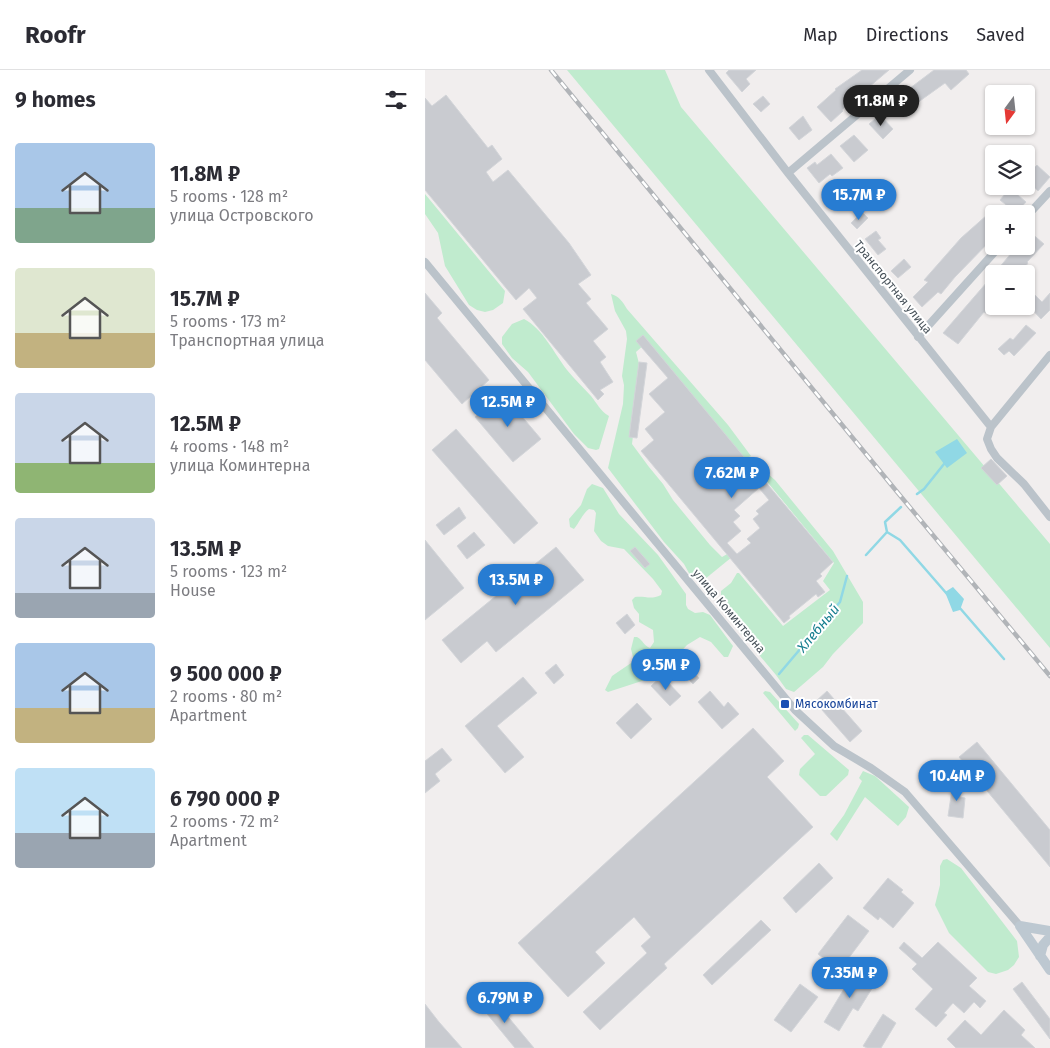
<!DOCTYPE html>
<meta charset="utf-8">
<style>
body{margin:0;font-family:"Fira Sans",sans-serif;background:#f7f7f7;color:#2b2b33;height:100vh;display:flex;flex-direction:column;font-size:19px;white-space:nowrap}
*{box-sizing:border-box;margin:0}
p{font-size:16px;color:#7c7c81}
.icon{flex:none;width:28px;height:28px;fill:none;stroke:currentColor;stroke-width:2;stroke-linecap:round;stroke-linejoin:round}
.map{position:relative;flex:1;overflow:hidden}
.details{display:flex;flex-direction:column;background:#fff;width:425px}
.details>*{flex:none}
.needle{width:32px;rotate:195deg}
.controls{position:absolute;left:560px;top:15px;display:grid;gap:10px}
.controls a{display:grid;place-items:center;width:50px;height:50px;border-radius:5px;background:#fff;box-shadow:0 1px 4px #0004;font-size:25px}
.price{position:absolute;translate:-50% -42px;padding:0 11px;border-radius:18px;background:#277cd2;color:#fff;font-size:16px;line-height:32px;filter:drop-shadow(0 1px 2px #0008)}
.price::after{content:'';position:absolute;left:50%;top:30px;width:15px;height:11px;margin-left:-8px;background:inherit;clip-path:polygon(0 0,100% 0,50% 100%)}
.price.on{background:#222;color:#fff}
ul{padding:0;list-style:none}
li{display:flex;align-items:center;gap:15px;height:125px;padding:0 15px}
li span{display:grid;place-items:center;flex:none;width:140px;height:100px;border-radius:5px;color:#555}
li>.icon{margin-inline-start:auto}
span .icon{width:60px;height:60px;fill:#fffc;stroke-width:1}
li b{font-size:21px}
h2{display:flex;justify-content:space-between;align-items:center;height:60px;padding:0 15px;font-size:21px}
header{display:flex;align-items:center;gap:30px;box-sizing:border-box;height:70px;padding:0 25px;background:#fff;border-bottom:1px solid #e1e1e2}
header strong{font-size:24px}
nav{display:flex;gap:28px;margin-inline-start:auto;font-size:18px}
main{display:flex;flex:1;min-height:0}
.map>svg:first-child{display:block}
</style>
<header>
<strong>Roofr</strong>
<nav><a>Map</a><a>Directions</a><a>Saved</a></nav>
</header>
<main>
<section class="details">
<h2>9 homes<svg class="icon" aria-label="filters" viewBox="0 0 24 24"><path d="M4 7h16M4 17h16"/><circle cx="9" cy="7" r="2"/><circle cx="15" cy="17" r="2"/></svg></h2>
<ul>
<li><span style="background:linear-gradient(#a9c7e8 65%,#7fa58c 0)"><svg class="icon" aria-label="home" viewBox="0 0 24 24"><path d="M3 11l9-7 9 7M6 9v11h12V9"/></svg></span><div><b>11.8M ₽</b><p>5 rooms · 128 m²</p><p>улица Островского</p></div></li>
<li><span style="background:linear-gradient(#dfe7d0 65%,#c2b280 0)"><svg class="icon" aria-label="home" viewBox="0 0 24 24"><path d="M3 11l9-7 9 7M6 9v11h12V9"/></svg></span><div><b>15.7M ₽</b><p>5 rooms · 173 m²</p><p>Транспортная улица</p></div></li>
<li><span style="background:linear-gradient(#c9d6e8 70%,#8fb573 0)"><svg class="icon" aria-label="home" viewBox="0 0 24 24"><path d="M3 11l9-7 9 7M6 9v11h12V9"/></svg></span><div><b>12.5M ₽</b><p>4 rooms · 148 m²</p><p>улица Коминтерна</p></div></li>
<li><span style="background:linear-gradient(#c9d6e8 75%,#9aa5b1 0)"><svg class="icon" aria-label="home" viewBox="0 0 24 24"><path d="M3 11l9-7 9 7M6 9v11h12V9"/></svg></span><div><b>13.5M ₽</b><p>5 rooms · 123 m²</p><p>House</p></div></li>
<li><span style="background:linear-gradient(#a9c7e8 65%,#c2b280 0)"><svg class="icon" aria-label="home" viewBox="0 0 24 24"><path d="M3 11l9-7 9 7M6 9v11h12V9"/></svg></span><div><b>9 500 000 ₽</b><p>2 rooms · 80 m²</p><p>Apartment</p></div></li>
<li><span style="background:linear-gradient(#bfe0f5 65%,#9aa5b1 0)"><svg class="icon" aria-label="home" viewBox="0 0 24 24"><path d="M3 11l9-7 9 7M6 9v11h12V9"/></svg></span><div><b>6 790 000 ₽</b><p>2 rooms · 72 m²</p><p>Apartment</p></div></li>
</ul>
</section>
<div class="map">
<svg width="625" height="978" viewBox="0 0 625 978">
<rect width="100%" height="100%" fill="#f1eeee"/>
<path fill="#c0ebce" d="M142,0H240L256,37L625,474V578Z
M0,124L80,221L78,233L68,240L60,242L52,240L44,235L20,196L13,163L0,144Z
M186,224C194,226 198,232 202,239L303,355L326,386L322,388L316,386L220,274L211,282L216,301L207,374L224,397L238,414L248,430L285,475L297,487L304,483L307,487L280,509L272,508L265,505L259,494L239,472L183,398L198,334L199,315L197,306L202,269L201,261L190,241Z
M99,249C118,259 129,283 142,300C149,309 158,317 166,326C172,333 175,341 184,346L174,379L171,380L163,378L149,364L103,302L87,288L77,274V267L87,254Z
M330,395L334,396L350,410L408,481L438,532V553L408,584L398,597L369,622L361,619L351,605L314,561L296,533V521L306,513L312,503H314L358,556L405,520L398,511L409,493L335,403L324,404C324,398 325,396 330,395Z
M167,414L178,418L194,444L233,485L261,524V535L263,539L270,543L278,542L285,545L308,576L303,587H299L286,572L275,567L262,575L249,589L235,598L223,609L183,622L180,620L187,606L209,591L206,579L209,567H212C218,570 219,576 225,578L229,572L228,560L214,552V544L209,538L207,530L210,527C221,526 226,530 236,525L237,521L228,509L199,479L183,476L176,471L169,461L171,443L169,440L164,439C158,443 154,453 149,459L145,457L144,449L156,435L162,419Z
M340,621L345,622L374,654L373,658L370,661L338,623Z
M379,665H383L424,700L423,705L401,726H395L374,705L375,699L390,684L376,668Z
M438,701L450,706L484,737L481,747L473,756L440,727L412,771L405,764L419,745L437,711L434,708Z
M522,789L536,798L592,871L594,887L589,895L583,900L571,904L563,902L524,863L510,835L515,815V796L518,790Z"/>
<path fill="#90d8e5" d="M532,369L542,383L522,398L510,382Z
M528,517L539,529L535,540L528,542L520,522Z"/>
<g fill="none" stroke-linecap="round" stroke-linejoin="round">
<path stroke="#90d8e5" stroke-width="2.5" d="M492,424L499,419L519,394
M462,462L475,470L522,524
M441,485L462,462L460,452L476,437
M534,537L579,589
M354,604L415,532L422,506"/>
</g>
<path fill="#c9cbd0" stroke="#d3d5d9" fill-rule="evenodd" d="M304,0H331L321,9L325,14L317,22L301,3Z
M437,0H464L417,40L418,41L406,52L392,37L411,20L410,19Z
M509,0H541L544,4L526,20L520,13L478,43L468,31Z
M21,25L63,78L67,75L77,89L61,102L68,112L83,100L144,173L166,205L153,214L166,229L161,233L183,259L168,271L181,287L175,292L188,312L175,320L179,324L173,330L98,239L112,228L104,218L91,230L0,120V28L7,36Z
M338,26L345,34L336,42L328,34Z
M455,45L468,59L458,69L444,54Z
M378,46L387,60L374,70L364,58Z
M429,65L443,80L429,92L415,76Z
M406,84L418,98L407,106L405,104L394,113L382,98L390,92L392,95Z
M612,95L625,107L613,121L601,110V106Z
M585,118L601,132L591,143L575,130Z
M437,142L443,148L432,159L426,153Z
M562,145L569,151V167L530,207L516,224L513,222L497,237L488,227L503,212L499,210L536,168Z
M451,161L456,168L453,170L461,179L453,185L440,169Z
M605,162L619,174L602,192L603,193L595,204H569L592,176H601V166Z
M479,189L486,197L473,208L466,201Z
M569,204V234L561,243L559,242L533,274L518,263Z
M605,220L617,232L625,223V240L616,249L601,233V224Z
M0,223L17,243L12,248L64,310L37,334L0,290Z
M601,255L611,263L589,286L584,281L579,285L573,279L585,268L588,270Z
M218,265L324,393L311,404L320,415L333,403L408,492L395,504L397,506L391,511L400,522L393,527L391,524L364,546L365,548L359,553L216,381L229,370L220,359L240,342L224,324L243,308L211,271ZM334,418L344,430L331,441L334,444L328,449L335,458L322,469L326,473L312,484L302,473L316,461L308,452L315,446L309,440Z
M214,292L222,293L212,368L204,367Z
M78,324L116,369L88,392L50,347Z
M31,359L113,453L89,474L7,380Z
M566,389L582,406L572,415L556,398Z
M34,437L41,448L19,465L11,455Z
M49,462L60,475L42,489L32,476Z
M0,470L39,518L0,550Z
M131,477L159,510L71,582L62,571L36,593L17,570Z
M210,477L225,494L220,498L205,481Z
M202,544L210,555L200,564L191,553Z
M258,591L274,608L268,614L252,597Z
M131,594L139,605L129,614L120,603Z
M237,606L256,626L245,636L226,616Z
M98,607L112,623L72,656L99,687L80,703L40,656Z
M285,621L299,637L303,632L314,644L297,659L273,632Z
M402,621L437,661L425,672L390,632Z
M212,633L227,649L206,669L191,653Z
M328,658L359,691L342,707L388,757L239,894L242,898L175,960L158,942L222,883L216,876L226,867L209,847L170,882L180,893L143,927L93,873Z
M552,672L625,760V797L534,687Z
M17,678L27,690L10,704L15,711L0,723V691Z
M528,713L536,714L535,727L540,728L538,748L523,746Z
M394,793L408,808L371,843L358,828Z
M463,808L478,820L476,822L489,833L468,858L455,847L453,850L438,838Z
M423,845L444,861L414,901L393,884Z
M336,850L346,860L287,915L278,905Z
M479,872L497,888L513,872L552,908L544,916L561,931L555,938L549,932L539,943L528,933L519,943L522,945L511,957L490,939L508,919L487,899L492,894L474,878Z
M431,899L451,912L433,941L428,938L414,961L399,952Z
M597,912L625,949V969L588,919Z
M375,914L393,927L366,962L349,950Z
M65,925L109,978H90L54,934Z
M0,934L14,952L37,978H0Z
M579,940L600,960L596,965L610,978H531L522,969L540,950L556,965Z
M458,944L471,953L456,978H442L438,976Z"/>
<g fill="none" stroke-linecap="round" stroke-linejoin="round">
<path stroke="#bbc3ca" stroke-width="8" d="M284,0L363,103L566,357L562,369L566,379L572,388L599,414L625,447
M363,103L485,0
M601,147L625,121
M0,192L370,640L409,676L446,698L480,722L595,856
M493,267L575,176
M566,357L625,285"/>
<path stroke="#bdc8d1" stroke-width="10" d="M595,856L625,900
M595,856L625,861
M615,886L618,875L625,867"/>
<g stroke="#b1b4b8" stroke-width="4.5">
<path id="rail" d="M126,0L473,423L625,606"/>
</g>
<use href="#rail" stroke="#fff" stroke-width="2.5" stroke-dasharray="8" stroke-linecap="butt"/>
</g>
<rect fill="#1a4fb4" stroke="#fff" stroke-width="2" x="355" y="629" width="10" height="10" rx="2.5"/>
<g text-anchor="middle" stroke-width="4" stroke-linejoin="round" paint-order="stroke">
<g font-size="12" fill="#48525a" stroke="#fff">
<text transform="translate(468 217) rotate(51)" y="4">Транспортная улица</text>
<text transform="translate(304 541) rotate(50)" y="4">улица Коминтерна</text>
</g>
<g font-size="12" fill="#164399" stroke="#fff" text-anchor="start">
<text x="370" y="638">Мясокомбинат</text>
</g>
<g font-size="14" font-style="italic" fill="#167e8f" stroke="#fff">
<text transform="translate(393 558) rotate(-50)" y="5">Хлебный</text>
</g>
</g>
</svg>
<div class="controls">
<a><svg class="needle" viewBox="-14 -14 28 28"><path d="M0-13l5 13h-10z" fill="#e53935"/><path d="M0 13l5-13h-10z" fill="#7c7c81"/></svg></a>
<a><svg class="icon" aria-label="layers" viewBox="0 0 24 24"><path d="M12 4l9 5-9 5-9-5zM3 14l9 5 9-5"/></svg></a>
<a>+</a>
<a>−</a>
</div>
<b class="price on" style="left:456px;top:57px">11.8M ₽</b>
<b class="price" style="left:434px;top:151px">15.7M ₽</b>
<b class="price" style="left:83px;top:358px">12.5M ₽</b>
<b class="price" style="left:307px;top:429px">7.62M ₽</b>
<b class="price" style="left:91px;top:536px">13.5M ₽</b>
<b class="price" style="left:241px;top:621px">9.5M ₽</b>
<b class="price" style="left:532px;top:732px">10.4M ₽</b>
<b class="price" style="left:425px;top:929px">7.35M ₽</b>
<b class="price" style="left:80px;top:954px">6.79M ₽</b>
</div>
</main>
